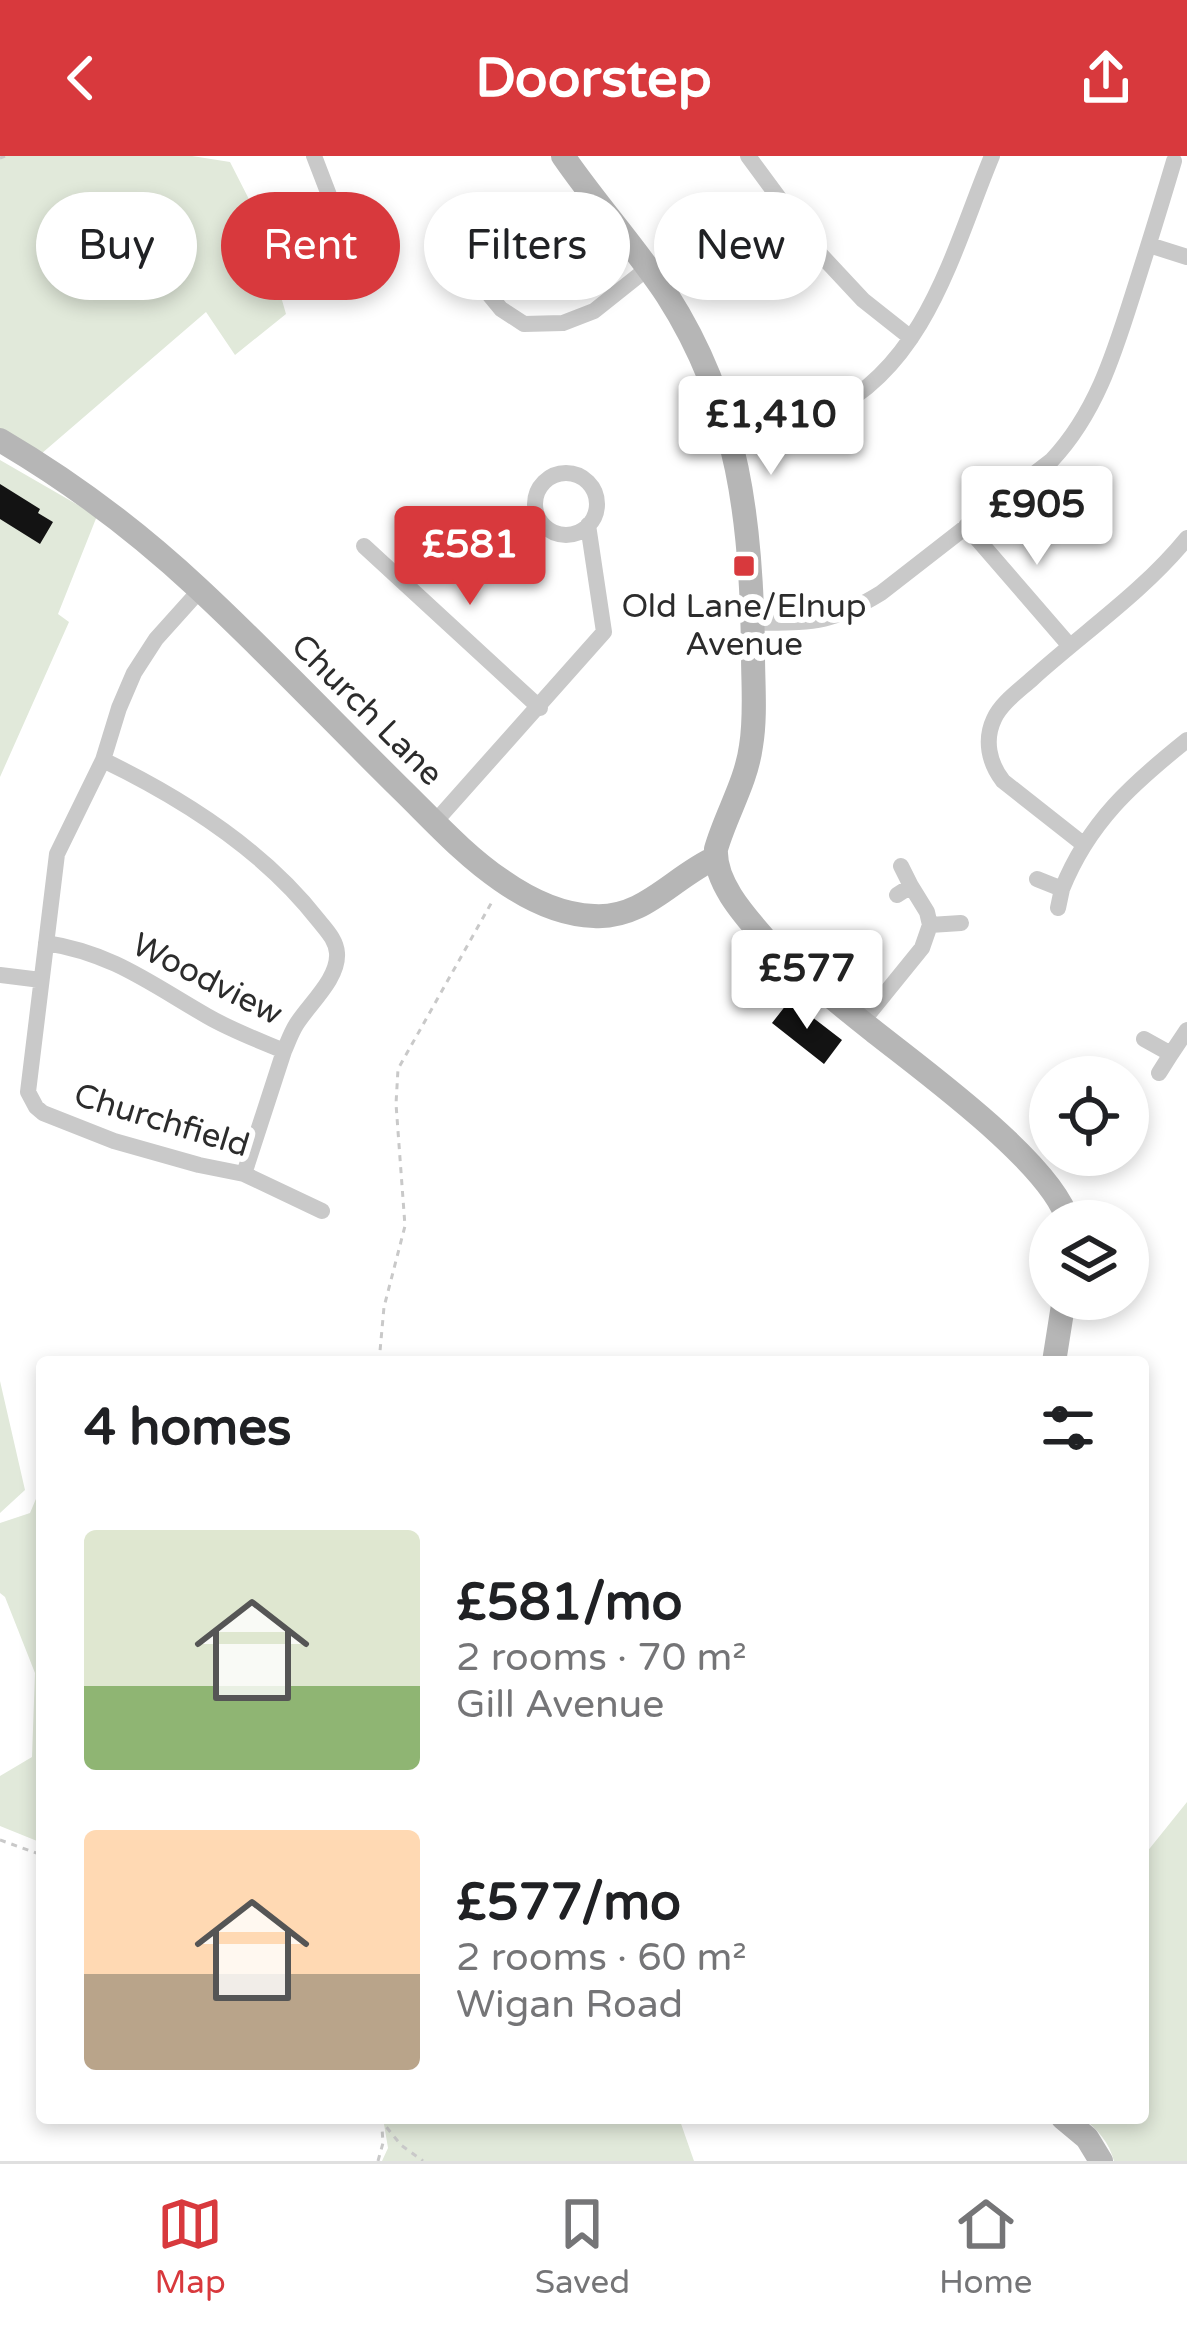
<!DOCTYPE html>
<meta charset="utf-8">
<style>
body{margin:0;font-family:"Varela Round",sans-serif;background:#f6f6f6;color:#202124;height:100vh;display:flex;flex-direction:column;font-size:45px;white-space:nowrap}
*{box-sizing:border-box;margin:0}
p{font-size:39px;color:#757577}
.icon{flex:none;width:66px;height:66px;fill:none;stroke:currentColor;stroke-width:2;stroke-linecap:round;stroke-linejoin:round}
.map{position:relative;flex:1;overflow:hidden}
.side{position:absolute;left:36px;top:1200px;width:1113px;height:768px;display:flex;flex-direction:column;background:#fff;border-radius:12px;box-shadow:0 6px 18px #0003}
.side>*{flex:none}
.guide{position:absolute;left:36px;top:36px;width:1116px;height:108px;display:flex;gap:24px}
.tools{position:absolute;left:1029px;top:900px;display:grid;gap:24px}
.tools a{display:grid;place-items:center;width:120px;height:120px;border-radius:50%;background:#fff;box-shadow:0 6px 18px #0003;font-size:60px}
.price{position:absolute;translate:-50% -102px;padding:0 27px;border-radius:12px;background:#fff;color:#222;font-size:39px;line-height:78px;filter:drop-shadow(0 3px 6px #0008)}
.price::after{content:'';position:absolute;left:50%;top:72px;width:36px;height:27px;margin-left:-18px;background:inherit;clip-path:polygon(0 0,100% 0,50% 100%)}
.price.on{background:#d8393d;color:#fff}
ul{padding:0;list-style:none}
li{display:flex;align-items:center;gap:36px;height:300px;padding:0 48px}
li span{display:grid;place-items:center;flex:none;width:336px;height:240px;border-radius:12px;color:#555}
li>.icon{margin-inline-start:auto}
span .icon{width:144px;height:144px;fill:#fffc;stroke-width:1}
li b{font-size:51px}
h2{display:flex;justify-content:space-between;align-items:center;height:144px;padding:0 48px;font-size:51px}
.chip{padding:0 42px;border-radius:54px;background:#fff;box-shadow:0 6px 18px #0003;font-size:42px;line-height:108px}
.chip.on{background:#d8393d;color:#fff}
header{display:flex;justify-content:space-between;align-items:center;height:156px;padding:0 48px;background:#d8393d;color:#fff;font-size:54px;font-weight:700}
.tabs{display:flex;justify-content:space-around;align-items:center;height:168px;border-top:3px solid #e0e0e0;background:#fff;font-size:33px;color:#757577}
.tabs a{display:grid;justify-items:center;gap:6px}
.tabs .on{color:#d8393d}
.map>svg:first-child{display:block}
</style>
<header><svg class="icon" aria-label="back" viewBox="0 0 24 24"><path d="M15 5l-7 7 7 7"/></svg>Doorstep<svg class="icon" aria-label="share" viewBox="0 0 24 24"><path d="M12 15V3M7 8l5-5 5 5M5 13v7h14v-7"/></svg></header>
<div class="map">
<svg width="1187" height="2005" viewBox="0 0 1187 2005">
<rect width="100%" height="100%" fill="#fff"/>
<path fill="#e1e9da" d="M0,0H192L230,6L258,61L286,158L235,199L206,156L41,298L0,273Z
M0,304L97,360L58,458L69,466L0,621Z
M0,1225L25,1334L0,1357Z
M41,1331L42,1335V1687L0,1670V1620L32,1601L35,1517L5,1441L0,1437V1367L30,1357Z
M1187,1646V2005H1114C1109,1986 1098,1974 1083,1962H1143V1705L1146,1697Z
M383,1962H679L694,2005H382L388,1992Z"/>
<path fill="#131313" d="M0,328L40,353L38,357L53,366L40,388L0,363Z
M790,844L842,884L824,908L772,867Z"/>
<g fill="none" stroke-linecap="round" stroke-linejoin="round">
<path stroke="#c9c9c9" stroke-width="3" stroke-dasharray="6 6" stroke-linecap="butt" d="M0,2L5,0
M379,1206L384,1151L405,1070L396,948L398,913L493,744
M0,1684L42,1699
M379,1962L401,1989L423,2005
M378,2005L383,1987L382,1972"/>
<path stroke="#c9c9c9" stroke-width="16" d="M314,0L329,39
M748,0L821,99L863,144L911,182
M1149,89L1187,101
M464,108L501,153L524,168L563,167L594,155L648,112
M731,284C763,275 800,270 830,255C927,208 954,91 992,0
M535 348a31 31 0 1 1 62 0a31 31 0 1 1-62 0Z
M966,370L1069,489
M364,390L540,552
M200,434L156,483L134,517L119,552L103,604L57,698L28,936L36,951L43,957L114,985L199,1009L244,1018L322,1055
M752,467C811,466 829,469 881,437L1052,304C1096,257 1114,198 1133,138C1147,94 1161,49 1174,5
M435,666L604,476L588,369
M1083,688L1003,625C989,607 984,584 994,563C1001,547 1020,534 1033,522C1084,476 1143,436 1187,382
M1037,723L1062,733L1058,752
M911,730L927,756L930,769L961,767
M1062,733C1089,666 1132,628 1187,584
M897,739L911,730L901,710
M46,787C112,797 151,828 207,860C231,874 258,884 284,895C288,886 291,877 296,869C308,849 339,823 337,797C336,784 327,775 319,765C264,694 184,643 103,604
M0,819L41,824
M862,866L922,792L930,769
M1144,883L1171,898L1159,917
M1171,898L1187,874
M244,1018L284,895"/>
<path stroke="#b6b6b6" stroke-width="24" d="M563,0C596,48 635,91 667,139C739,251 752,369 753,498C753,529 756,560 751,590C746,627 726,658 716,693C714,726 744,759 765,783C799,814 834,844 871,873C921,913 1052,1007 1068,1065
M0,284C70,325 139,377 198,432C267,496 332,565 400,632C432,663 464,699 501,724C528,743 561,759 594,760C644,763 673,721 715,702
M1054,1206L1064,1143
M1063,1962L1087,1982L1101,2005"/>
</g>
<rect fill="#d8393d" stroke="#fff" stroke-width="4.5" x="732" y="398" width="24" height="24" rx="6"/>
<g text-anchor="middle" stroke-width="12" stroke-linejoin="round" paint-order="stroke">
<g font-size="33" fill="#2c2c2c" stroke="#fff">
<text x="744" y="461">Old Lane/Elnup<tspan x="744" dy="38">Avenue</tspan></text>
</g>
<g font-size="33" fill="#2c2c2c" stroke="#fff">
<text transform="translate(368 553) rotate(45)" y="12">Church Lane</text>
<text transform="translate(208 822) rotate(27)" y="12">Woodview</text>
<text transform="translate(162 963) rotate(17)" y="12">Churchfield</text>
</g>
</g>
</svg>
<div class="tools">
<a><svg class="icon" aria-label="locate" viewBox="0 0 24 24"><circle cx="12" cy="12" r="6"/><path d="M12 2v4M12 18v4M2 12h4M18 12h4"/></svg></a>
<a><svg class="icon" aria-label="layers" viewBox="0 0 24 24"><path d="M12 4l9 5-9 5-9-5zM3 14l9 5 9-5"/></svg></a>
</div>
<b class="price" style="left:771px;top:322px">£1,410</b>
<b class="price" style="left:1037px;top:412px">£905</b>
<b class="price on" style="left:470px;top:452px">£581</b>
<b class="price" style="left:807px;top:876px">£577</b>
<div class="guide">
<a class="chip">Buy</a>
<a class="chip on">Rent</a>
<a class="chip">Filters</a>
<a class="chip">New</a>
</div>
<section class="side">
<h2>4 homes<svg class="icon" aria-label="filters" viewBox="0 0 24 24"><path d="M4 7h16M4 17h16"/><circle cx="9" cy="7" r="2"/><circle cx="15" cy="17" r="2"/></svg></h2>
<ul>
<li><span style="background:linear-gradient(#dfe7d0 65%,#8fb573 0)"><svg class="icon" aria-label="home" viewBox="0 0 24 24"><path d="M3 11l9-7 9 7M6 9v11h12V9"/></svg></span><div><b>£581/mo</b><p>2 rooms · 70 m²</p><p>Gill Avenue</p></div></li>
<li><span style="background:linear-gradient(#ffd9b3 60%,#b9a48a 0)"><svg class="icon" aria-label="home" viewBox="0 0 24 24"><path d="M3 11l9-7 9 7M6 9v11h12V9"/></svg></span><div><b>£577/mo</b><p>2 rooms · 60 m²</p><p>Wigan Road</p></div></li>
</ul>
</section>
</div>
<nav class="tabs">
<a class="on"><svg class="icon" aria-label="map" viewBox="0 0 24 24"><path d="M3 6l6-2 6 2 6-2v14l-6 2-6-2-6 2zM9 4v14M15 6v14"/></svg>Map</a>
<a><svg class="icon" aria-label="saved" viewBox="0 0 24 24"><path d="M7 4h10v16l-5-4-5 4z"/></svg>Saved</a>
<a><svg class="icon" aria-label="home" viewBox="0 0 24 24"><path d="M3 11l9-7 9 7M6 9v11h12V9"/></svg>Home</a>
</nav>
